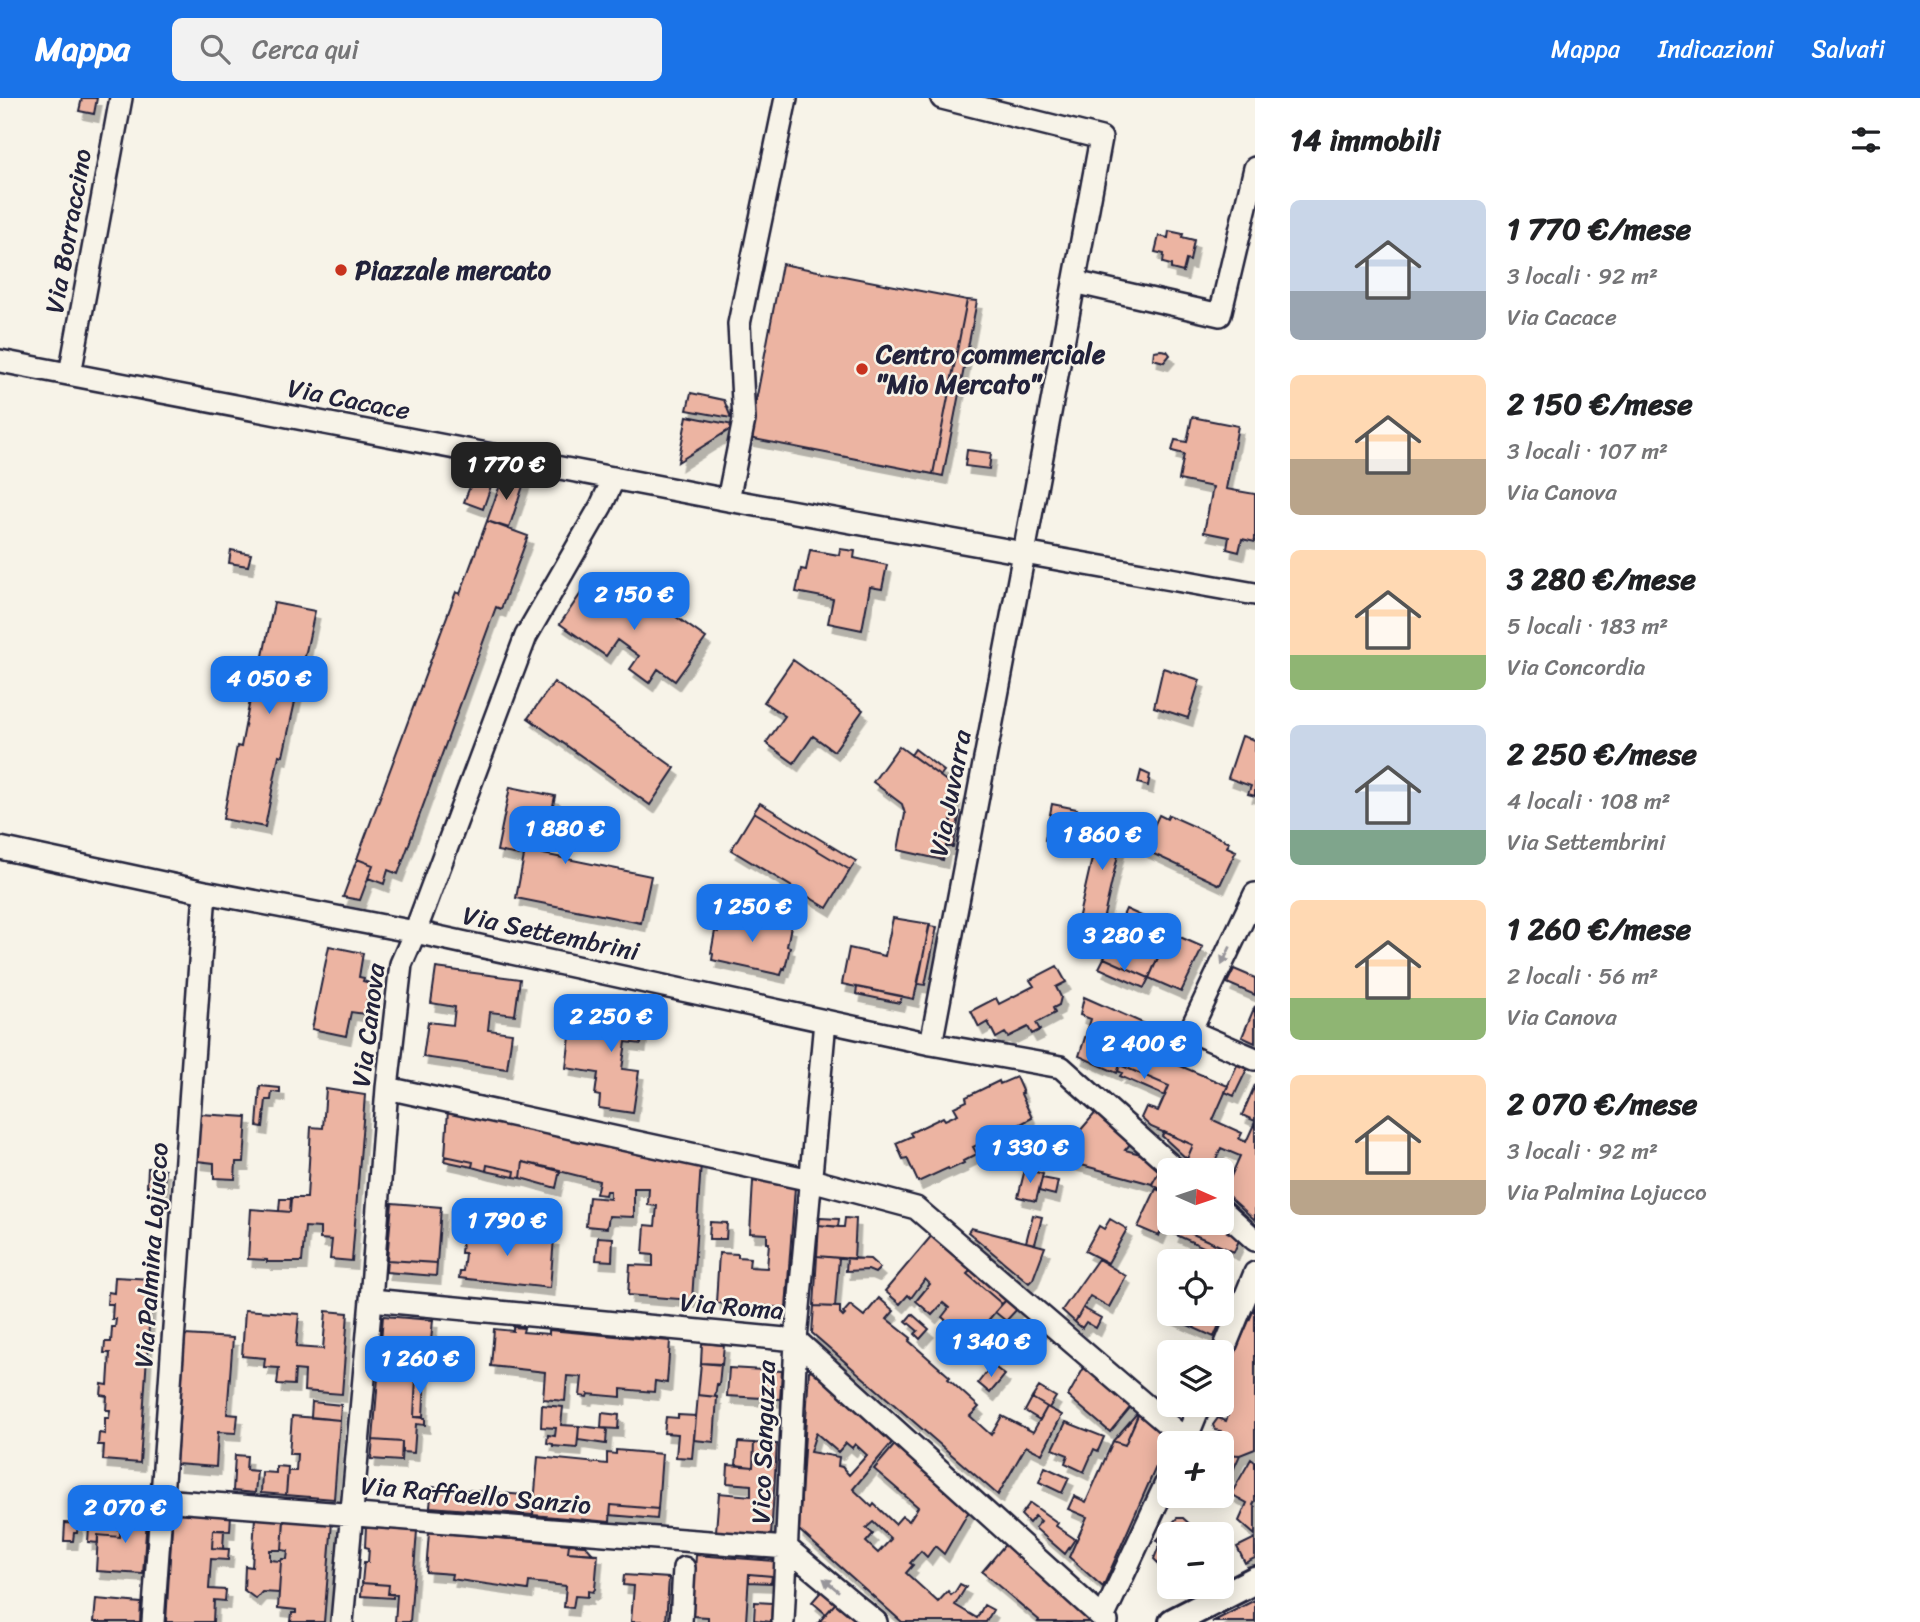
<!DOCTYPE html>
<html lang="it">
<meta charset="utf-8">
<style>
body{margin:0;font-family:Sriracha,sans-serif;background:#f2f2f2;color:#202124;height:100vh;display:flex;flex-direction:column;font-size:26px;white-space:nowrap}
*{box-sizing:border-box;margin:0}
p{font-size:23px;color:#757577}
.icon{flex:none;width:38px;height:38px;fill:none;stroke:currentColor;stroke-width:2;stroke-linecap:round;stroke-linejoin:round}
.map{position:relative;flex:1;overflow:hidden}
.sheet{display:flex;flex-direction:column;background:#fff;width:665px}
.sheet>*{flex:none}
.needle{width:46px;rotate:93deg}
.fabs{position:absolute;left:1157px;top:1060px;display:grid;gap:14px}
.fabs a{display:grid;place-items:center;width:77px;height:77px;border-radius:10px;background:#fff;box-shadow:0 4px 18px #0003;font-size:35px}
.price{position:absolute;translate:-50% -60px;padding:0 16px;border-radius:14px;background:#1a73e8;color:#fff;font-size:23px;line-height:46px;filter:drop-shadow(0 2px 4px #0008)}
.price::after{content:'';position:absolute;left:50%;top:42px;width:21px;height:16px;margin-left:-10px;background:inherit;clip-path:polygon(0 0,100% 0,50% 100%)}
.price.current{background:#222;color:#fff}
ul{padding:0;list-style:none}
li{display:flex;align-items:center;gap:21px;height:175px;padding:0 35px}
li span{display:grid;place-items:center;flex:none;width:196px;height:140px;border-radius:10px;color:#555}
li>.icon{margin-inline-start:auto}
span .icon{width:84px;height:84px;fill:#fffc;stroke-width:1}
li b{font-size:30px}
h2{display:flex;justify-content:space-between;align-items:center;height:84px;padding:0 35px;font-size:30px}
header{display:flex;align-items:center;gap:42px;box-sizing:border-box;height:98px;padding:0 35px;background:#1a73e8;color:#fff}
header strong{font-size:33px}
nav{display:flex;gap:38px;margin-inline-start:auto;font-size:24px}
.search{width:490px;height:63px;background:#f2f2f2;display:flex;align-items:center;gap:18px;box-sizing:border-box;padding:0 24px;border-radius:10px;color:#757577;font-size:26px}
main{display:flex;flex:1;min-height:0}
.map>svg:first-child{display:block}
</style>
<header>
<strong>Mappa</strong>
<div class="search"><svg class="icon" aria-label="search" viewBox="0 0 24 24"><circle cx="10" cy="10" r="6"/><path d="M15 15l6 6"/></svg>Cerca qui</div>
<nav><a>Mappa</a><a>Indicazioni</a><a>Salvati</a></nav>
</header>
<main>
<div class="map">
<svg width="1255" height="1524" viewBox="0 0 1255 1524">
<defs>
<filter id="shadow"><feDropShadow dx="4.5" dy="8" stdDeviation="0" flood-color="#0004"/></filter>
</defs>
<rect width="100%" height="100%" fill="#f7f3e8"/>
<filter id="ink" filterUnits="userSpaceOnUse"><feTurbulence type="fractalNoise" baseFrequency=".0143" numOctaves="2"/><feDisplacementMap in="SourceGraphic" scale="14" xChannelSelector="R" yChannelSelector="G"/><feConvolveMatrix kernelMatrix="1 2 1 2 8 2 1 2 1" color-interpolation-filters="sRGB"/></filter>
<g filter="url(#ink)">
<path fill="#ecb4a2" stroke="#22223b" stroke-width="2" fill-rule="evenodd" filter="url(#shadow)" d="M82,0H97L94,16L79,13Z
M1169,133L1183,136L1182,139L1194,142L1190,163L1186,162L1183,174L1171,171V167L1163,165L1164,156L1155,154L1159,138L1168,140Z
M782,166L967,202L933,376L749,340Z
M967,202L977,203L943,378L933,376Z
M1161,252L1167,253L1170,257L1164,264L1153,261L1154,253Z
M691,295L724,302L731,320L687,312Z
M687,318L733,327L732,330L678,364Z
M1192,319L1238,328L1226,391L1255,396V444L1242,441L1239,454L1227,451L1229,439L1204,434L1213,389L1179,382L1184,356L1172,353L1175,342L1187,344Z
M967,352L991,355L989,371L965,368Z
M503,379L525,382L509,430L487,423Z
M473,381L491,388L483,411L464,404Z
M487,423L528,438L501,511L496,509L398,776L388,772L384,786L368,780L373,767L357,761L456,494L460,496Z
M840,451L855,453L854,460L887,467L882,491L870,489L862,532L828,525L833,501L796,494L801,471L806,472L810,452L839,457Z
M231,452L251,456L248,468L229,465Z
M590,482L641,518L652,502L706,540L675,583L658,571L649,585L630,571L639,558L617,542L606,558L560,526Z
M274,505L315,513L283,658L279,657L265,729L223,721L237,648L241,649L255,576L259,577Z
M793,562L863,612L834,653L813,638L794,665L766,645L785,618L764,604Z
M1163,570L1200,582L1188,620L1154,609Z
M554,584L675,670L650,707L528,620Z
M1242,638L1255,642V698L1248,696L1251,688L1228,680Z
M899,648L952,687L956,699L943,762L898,752L905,716L902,706L873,684Z
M915,651L944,673L940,678L911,657Z
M1141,673L1150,677L1148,688L1138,685Z
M510,689L555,698L543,756L651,778L641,825L516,800L524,758L497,753Z
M760,705L856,763L850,772L754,714Z
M1052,706L1077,711L1069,747L1045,742Z
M953,713L960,714L953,749L946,748Z
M754,714L850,772L827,810L731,752Z
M1102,717L1126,722L1101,831L1077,826Z
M1159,717L1167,721L1169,717L1229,744L1227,749L1236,753L1220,787L1143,751Z
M357,761L373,767L360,802L343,799Z
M1126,811L1170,831L1149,880L1104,860Z
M722,814L791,828L787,848L790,849L785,871L783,870L781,877L712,862L713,856L711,855L715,833L718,834Z
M893,820L930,826L914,901L842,886L849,850L885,858Z
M929,828L937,829L925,887L918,886Z
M1180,839L1203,849L1181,894L1149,880L1165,844L1175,849Z
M329,848L363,855L359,879L364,880L363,883L370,885L365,916L351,914L346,938L312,931Z
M1104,860L1149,880L1144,890L1099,870Z
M1057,868L1066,884L1056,889L1061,899L1059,907L1053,910L1055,915L1036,925L1040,932L1032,936L1028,929L1008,939L1005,935L996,940L988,924L979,929L971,913L996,900L999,906L1034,888L1030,882Z
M436,870L520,881L515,917L490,914L488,932L512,935L507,971L423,959L428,924L453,927L455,909L431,905Z
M1234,871L1255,880V897L1227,885Z
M857,889L902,898L900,905L856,896Z
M1084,899L1188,945L1178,967L1228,988L1213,1022L1242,1035L1239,1041L1246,1044L1255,1024V1122L1224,1094L1240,1058L1221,1050L1211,1073H1207L1193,1067L1187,1061L1193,1047L1151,1029L1141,1020L1146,1009L1158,1013L1169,988L1120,967L1117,975L1079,958L1091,921L1080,917Z
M612,901L647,905L641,946L626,944L622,971L639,973L633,1015L599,1010L600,998L595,997L598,975L566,970L571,931L603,935L606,913H610Z
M1255,908V945L1242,939Z
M1120,967L1169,988L1165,998L1120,978L1122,975L1118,973Z
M1237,967L1247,971L1234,998L1225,994Z
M1016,979L1023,995L1021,996L1032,1020L1003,1035L1004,1037L989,1045L988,1042L973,1049L977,1056L963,1063L964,1065L949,1072L948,1070L918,1084L907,1060L903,1061L896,1045L912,1038L910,1035L943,1019L945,1022L958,1016L954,1009L967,1003L966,999L999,983L1000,986Z
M1255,987V1023L1242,1017Z
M260,988L280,990V995L272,994L271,1002H266L263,1029L257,1028Z
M326,991L365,997L352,1163L330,1161L332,1142L320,1141V1130L305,1129L302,1164H267V1162L248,1161L251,1111L290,1114L291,1100H307L311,1029L323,1030Z
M448,1012L701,1065L692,1202L628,1197L630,1167L653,1168V1157L643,1156L645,1127L655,1128L657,1108L648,1107L649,1090H634V1119L609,1118L607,1130L586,1128L589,1099L610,1101V1093H606L605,1097L596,1096L599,1083L523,1064L521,1080L514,1079L515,1073L487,1067L486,1073L472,1069L473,1064L445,1058Z
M1097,1013L1132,1044L1125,1052L1148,1058L1161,1070L1152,1086L1048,1058L1054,1036L1073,1041Z
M200,1016L247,1019L244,1064H236L235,1081L214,1080V1065L197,1063Z
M1164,1034L1193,1047L1187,1061L1162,1038Z
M1029,1053L1048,1058L1046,1065L1027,1061Z
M445,1058L473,1064L472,1069L444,1063Z
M523,1064L560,1072L556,1090L521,1080Z
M487,1067L515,1073L514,1079L486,1073Z
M148,1070L165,1071L164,1089L147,1088Z
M1161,1070L1169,1079L1162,1092L1152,1086Z
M1025,1071L1043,1076L1036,1103L1018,1099Z
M1042,1080L1058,1083L1055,1097L1039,1093Z
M757,1081L795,1089L786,1210L716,1205L719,1155L738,1156V1159L750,1160L749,1169L767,1170L769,1145H767V1136L750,1135L753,1083L757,1084Z
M1156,1091L1169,1096V1125H1218L1229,1130L1227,1134L1240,1140L1234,1154L1165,1124L1159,1138L1138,1129Z
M280,1101H291L290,1114L279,1113Z
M392,1105L441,1109L437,1165L387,1162Z
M484,1106L518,1113L517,1120L504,1117L503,1136L481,1134Z
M534,1116L555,1120L554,1133L532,1128Z
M1033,1117L1042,1119L1035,1146L1026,1144Z
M820,1120L839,1121L838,1129L819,1127Z
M845,1120L856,1121L854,1161L817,1158L819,1127L844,1129Z
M1110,1121L1127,1131L1108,1165L1085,1153L1099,1128L1104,1131Z
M710,1124L727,1125L726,1141H709Z
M1177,1129L1222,1149L1219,1156L1174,1136Z
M971,1130L1045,1149L1033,1181L1029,1185L968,1134Z
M463,1132L554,1140L550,1190L459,1180L460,1173H463L465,1155H461Z
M933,1136L973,1170L967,1176L1002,1206L968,1246L948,1229L950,1226L942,1219L949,1210L943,1205L932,1217L916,1203L930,1186L925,1181L911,1200L908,1197L900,1206L885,1193Z
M598,1139L613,1140L612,1163L596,1162Z
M817,1158L839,1160L835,1209L814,1208Z
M847,1160L870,1161L880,1170L875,1175L868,1172L846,1173Z
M1098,1161L1126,1178L1109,1209L1090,1198L1075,1224L1062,1212Z
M387,1162L437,1165L436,1178L386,1174Z
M973,1170L1008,1200L1002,1206L967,1176Z
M115,1179L152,1181L140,1365L103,1362L104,1347H98L99,1335L105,1336V1320H109L110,1312H106L107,1298L101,1297L102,1286L108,1287L110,1255H104L105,1244H111L112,1229H115L116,1221H112L113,1206H107L108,1194L114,1195Z
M879,1200L894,1213L887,1221L911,1240L909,1243L950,1279L948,1281L979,1309L970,1318L991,1337L1002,1318L1033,1334L1047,1309L1062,1317L1042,1356L1026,1348L998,1397L812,1235L814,1208L840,1209V1216L843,1219L845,1217L843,1215L850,1207L864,1218Z
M1008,1200L1019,1209L1006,1223L995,1214Z
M1255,1209V1351L1240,1357L1222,1356V1346L1216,1345L1221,1333L1215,1332L1213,1327L1218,1320L1226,1323L1228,1317L1222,1304V1295L1227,1283L1223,1281Z
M1083,1210L1101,1220L1096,1230L1086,1224L1082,1230L1075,1224Z
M245,1212L299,1216L296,1249L323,1251L326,1213L348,1215L342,1296L304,1293L305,1273L295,1272L294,1287L277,1286L279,1270L264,1269L265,1260L242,1258Z
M912,1216L929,1231L920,1241L915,1236L918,1233L906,1223Z
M1169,1216H1200L1194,1230L1168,1218Z
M1200,1216H1215L1222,1220L1214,1239L1194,1230Z
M383,1218L433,1222L431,1243H426L425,1278H416L414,1319L425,1320V1327L416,1326L414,1355L402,1354V1344L373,1342Z
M513,1229L524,1230L523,1234L549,1236V1232L670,1243L667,1285L655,1283L654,1294L621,1291V1299L588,1296L587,1299L580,1298L582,1279L567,1278L565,1303L543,1301L545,1274L491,1268L494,1231L513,1233Z
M185,1237L233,1240L227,1316L238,1317L236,1335L218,1334L216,1369L176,1366Z
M702,1245L724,1247L722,1267L701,1265Z
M701,1265L721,1266L719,1287L717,1286L715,1299L698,1297Z
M1086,1266L1133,1306L1110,1334L1068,1298Z
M992,1267L1005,1277L990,1295L978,1285Z
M729,1270L782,1273L780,1301L727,1298Z
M815,1271L895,1341L853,1391L872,1409L874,1406L895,1426L902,1418L909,1423L918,1409L874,1371L898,1343L972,1408L944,1456L935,1448L927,1459L921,1453L910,1465L913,1467L906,1475L938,1504L948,1493L951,1497L955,1494L960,1486L966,1489L955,1507L977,1520L984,1507L993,1512L986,1524H902L799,1432L809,1273ZM816,1335L838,1354L846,1345L852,1350L855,1346L867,1357L849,1377L842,1369L838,1368L839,1359L810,1354ZM873,1424L891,1441L878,1455L866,1444L873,1436L866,1430Z
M416,1278H425L423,1319H414Z
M1039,1289L1056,1299L1049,1310L1032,1300Z
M698,1297L717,1299L714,1344L694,1342Z
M1032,1300L1047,1309L1040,1322L1025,1313Z
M312,1304L341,1307L340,1322L311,1319Z
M542,1307L563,1309L561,1327L579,1328L577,1350L553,1348V1346L547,1345L548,1337L555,1338L556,1330L541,1329Z
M1140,1312L1170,1337L1103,1489L1069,1459L1087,1419L1068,1411L1074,1398L1086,1404L1113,1343L1125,1347Z
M1138,1314L1139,1315L1125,1347L1113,1343Z
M602,1315L619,1317L618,1331L601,1330Z
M678,1317L696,1318L692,1360L676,1359L678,1336L664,1335L666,1319L678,1320Z
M292,1318L340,1322L334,1401L286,1397L288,1373H296L297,1356H289Z
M1066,1324L1104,1339L1098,1353L1094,1351L1084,1374L1065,1365L1068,1357L1053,1351Z
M579,1328L607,1331L606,1346L578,1342Z
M373,1342L402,1344L401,1363L371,1361Z
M738,1344L754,1345L753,1369L736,1367Z
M754,1345L777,1346L771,1438L716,1433L719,1395L751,1398V1387L727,1385L728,1367L753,1369Z
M616,1352L662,1356L658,1411L611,1407L610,1424L533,1417L538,1359L607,1366V1355L616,1356Z
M1222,1356L1240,1357L1231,1377Z
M235,1357L247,1358L246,1372L257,1373L255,1395L233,1393Z
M1251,1361L1255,1364V1403L1253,1407L1255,1409V1437L1239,1423L1247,1405L1231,1396Z
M276,1368L288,1369L286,1397L261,1395L262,1374L276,1375Z
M1045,1369L1069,1380L1062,1395L1039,1384Z
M432,1389L535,1398L533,1417L430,1409Z
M112,1405L129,1406L127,1431L116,1430L117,1416L112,1415Z
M1030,1405L1058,1425L1056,1428L1075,1441L1065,1456L1035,1430L1041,1423L1035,1418L1029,1425L1021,1417Z
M129,1406L148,1407L143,1476L96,1473L98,1437L120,1439V1431H127Z
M611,1407L658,1411L657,1421L610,1417Z
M173,1412L231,1416L230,1433L213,1432L212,1450L229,1451L228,1462L211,1461L209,1491L226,1492L225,1503L214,1502L213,1524H166Z
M255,1419L284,1423L282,1452H270V1462L281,1463L279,1495L262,1494L256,1501L244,1492L245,1468L252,1469Z
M284,1420L332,1424L324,1524H291L292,1515H296V1512L278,1510L281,1463L282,1461H287L288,1453L282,1452Z
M1177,1420H1183L1193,1429V1435L1169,1437V1479H1166L1162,1476L1161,1468L1154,1461L1160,1445L1157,1442Z
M65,1425L78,1426L77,1435H74L73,1443H64Z
M366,1428L417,1433L410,1524H395L397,1497L388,1496L389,1487L362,1485L364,1464H368L369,1450L365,1449Z
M89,1429L120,1431V1439L98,1437V1445L88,1444Z
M213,1432H224L223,1451L212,1450Z
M429,1434L569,1446L568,1454L598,1456L595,1491L593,1494L588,1493V1499L575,1498L573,1510L564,1509L566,1488L529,1484L528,1492L451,1481L452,1476L426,1474Z
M1255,1440V1460L1245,1465L1237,1449Z
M1008,1443L1093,1514L1088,1524H1038L1039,1522L982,1474Z
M569,1446L585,1447L593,1456L568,1454Z
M696,1457L775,1463L774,1478L749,1476L746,1524H708V1519L692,1518Z
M749,1476L772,1478L771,1485L749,1484Z
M624,1477L669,1480L666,1524H631L634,1488L623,1487Z
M362,1485L389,1487L388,1496H393V1500L361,1498Z
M826,1488L840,1500L826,1516L812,1504Z
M840,1500L867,1524H819Z
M96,1501L141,1505L140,1524H94Z
M1255,1502V1524H1212Z
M755,1504L772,1505L771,1524L754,1522Z"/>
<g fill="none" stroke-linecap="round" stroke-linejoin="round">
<g stroke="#22223b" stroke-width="26">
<path id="minor" d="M942,0L1101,40L1024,455L1255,496
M1074,184L1220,217L1255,70
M0,263L728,402L1024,455L931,946
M70,276L121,0
M728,402L744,322L739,226L786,0
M0,750L205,794L415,834L931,946L1061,969L1177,1073
M1255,796L1190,933L1255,961
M387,990L811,1082L916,1110L1186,1342
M1222,1112L1255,1142
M371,1202L796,1242L1107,1524
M1222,1256L1255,1175
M1184,1346L1200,1307
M161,1402L787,1450L876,1524
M1103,1520L1169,1379
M153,1524L205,794
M342,1524L371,1202L387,990L401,866L415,834L526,538L601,408L614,380
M681,1524L684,1470
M783,1524L796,1242L825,923"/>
</g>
<g stroke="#22223b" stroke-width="32">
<path id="tertiary" d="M1173,1524L1255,1482"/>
</g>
<use href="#minor" stroke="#f7f3e8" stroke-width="21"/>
<use href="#tertiary" stroke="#f7f3e8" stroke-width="26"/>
</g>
<defs><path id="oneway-solid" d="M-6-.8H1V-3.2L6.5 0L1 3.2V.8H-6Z" transform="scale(1.75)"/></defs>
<g fill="#97959a">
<use href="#oneway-solid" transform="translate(1226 858) rotate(115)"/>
<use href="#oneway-solid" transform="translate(831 1487) rotate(-140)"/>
</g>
</g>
<g fill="#c8321e" stroke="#f7f3e8" stroke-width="2.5">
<circle cx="341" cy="172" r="7"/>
<circle cx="862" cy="271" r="7"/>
</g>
<g text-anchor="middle" stroke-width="5" stroke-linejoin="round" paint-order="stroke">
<g font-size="26" fill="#22223b" stroke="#f7f3e8">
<text transform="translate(68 133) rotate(-80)" y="9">Via Borraccino</text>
<text transform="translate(349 301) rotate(11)" y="9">Via Cacace</text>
<text transform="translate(950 695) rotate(-79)" y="9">Via Juvarra</text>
<text transform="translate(551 835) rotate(12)" y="9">Via Settembrini</text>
<text transform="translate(368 927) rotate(-83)" y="9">Via Canova</text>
<text transform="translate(151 1157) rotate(-86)" y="9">Via Palmina Lojucco</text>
<text transform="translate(732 1208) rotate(5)" y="9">Via Roma</text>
<text transform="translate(763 1344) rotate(-88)" y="9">Vico Sanguzza</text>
<text transform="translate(476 1397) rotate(5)" y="9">Via Raffaello Sanzio</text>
</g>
<g font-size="26" font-weight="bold" fill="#22223b" stroke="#f7f3e8" text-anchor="start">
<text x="355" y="181">Piazzale mercato</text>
<text x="876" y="265">Centro commerciale<tspan x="876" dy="30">"Mio Mercato"</tspan></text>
</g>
</g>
</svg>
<div class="fabs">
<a><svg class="needle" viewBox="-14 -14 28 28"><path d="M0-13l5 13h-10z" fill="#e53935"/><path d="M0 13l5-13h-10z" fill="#757577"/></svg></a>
<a><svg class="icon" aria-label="locate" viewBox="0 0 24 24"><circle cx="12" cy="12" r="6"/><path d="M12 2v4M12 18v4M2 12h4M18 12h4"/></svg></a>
<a><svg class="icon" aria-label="layers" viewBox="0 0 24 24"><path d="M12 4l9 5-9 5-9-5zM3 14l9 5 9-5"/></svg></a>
<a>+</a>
<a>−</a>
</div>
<b class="price current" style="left:506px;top:404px">1 770 €</b>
<b class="price" style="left:634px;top:534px">2 150 €</b>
<b class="price" style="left:269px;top:618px">4 050 €</b>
<b class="price" style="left:565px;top:768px">1 880 €</b>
<b class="price" style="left:1102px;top:774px">1 860 €</b>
<b class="price" style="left:752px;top:846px">1 250 €</b>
<b class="price" style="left:1124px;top:875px">3 280 €</b>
<b class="price" style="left:611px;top:956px">2 250 €</b>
<b class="price" style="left:1144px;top:983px">2 400 €</b>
<b class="price" style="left:1030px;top:1087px">1 330 €</b>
<b class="price" style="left:507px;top:1160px">1 790 €</b>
<b class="price" style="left:991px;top:1281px">1 340 €</b>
<b class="price" style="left:420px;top:1298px">1 260 €</b>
<b class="price" style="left:125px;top:1447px">2 070 €</b>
</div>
<section class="sheet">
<h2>14 immobili<svg class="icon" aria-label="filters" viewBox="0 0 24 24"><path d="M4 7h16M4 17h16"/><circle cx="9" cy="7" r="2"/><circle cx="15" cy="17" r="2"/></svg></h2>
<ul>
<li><span style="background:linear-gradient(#c9d6e8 65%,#9aa5b1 0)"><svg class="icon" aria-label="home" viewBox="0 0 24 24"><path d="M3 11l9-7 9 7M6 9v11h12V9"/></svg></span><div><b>1 770 €/mese</b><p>3 locali · 92 m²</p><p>Via Cacace</p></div></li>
<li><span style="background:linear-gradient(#ffd9b3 60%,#b9a48a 0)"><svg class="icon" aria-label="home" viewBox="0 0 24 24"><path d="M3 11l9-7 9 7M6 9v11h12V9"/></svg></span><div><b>2 150 €/mese</b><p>3 locali · 107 m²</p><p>Via Canova</p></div></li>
<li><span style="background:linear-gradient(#ffd9b3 75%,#8fb573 0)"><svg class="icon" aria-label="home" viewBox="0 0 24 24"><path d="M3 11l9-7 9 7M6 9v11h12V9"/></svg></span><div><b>3 280 €/mese</b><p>5 locali · 183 m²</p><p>Via Concordia</p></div></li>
<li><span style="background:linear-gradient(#c9d6e8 75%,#7fa58c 0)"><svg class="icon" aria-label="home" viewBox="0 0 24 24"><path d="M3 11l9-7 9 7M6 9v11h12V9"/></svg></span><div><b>2 250 €/mese</b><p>4 locali · 108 m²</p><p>Via Settembrini</p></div></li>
<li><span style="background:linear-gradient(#ffd9b3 70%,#8fb573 0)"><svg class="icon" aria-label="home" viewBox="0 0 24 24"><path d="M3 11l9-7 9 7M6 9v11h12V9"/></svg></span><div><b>1 260 €/mese</b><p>2 locali · 56 m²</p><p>Via Canova</p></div></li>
<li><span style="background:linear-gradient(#ffd9b3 75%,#b9a48a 0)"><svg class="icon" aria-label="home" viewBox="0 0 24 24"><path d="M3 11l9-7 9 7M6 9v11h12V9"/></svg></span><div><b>2 070 €/mese</b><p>3 locali · 92 m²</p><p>Via Palmina Lojucco</p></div></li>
</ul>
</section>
</main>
